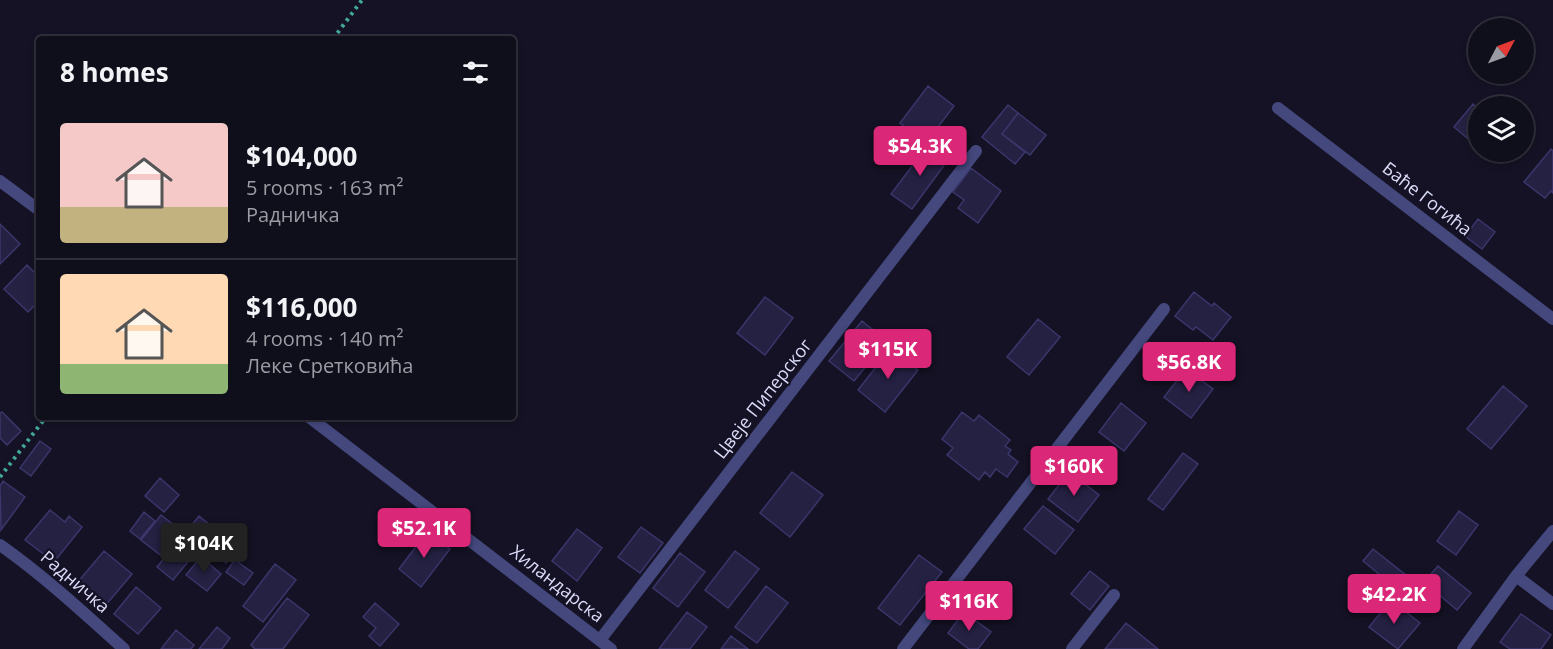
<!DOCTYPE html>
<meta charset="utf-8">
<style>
body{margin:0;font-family:"Open Sans",sans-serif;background:#1d1c28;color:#f1f3f6;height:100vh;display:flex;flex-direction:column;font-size:22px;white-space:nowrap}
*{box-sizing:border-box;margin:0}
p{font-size:20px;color:#9b9ca3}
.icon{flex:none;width:33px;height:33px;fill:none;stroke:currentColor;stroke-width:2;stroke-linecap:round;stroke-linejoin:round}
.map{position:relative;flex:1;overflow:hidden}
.panel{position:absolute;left:36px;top:36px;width:480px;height:384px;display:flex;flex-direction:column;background:#0f0e1b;border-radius:6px;box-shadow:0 3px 9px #0003,0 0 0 2px #2f2e3a}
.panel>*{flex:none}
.needle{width:39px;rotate:49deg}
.fabs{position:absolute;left:1468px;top:18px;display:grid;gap:12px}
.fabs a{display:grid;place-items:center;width:66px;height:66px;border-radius:50%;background:#0f0e1b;box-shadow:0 3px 9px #0003,0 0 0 2px #2f2e3a;font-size:30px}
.price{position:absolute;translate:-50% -51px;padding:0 14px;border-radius:6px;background:#db2777;color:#fff;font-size:20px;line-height:39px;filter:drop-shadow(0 2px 3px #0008)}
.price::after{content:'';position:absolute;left:50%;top:36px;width:18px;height:14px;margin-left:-9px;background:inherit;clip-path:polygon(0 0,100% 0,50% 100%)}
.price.active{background:#222;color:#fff}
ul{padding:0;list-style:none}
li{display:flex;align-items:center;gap:18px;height:150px;padding:0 24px}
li+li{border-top:2px solid #2f2e3a}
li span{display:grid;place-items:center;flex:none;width:168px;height:120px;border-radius:6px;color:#555}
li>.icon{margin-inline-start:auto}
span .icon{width:72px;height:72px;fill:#fffc;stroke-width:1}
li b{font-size:26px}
h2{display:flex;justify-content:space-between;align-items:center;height:72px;padding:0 24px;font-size:26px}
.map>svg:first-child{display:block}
</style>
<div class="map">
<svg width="1553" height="649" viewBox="0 0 1553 649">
<rect width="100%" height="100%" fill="#141224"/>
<path fill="#242143" stroke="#3b366b" stroke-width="1.5" d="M928,86L954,106L926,143L900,123Z
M1473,104L1479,109V148L1454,127Z
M1008,105L1018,113L1002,134L1025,152L1015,164L982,137Z
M1018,113L1046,135L1030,155L1002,134Z
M928,145L948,160L912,209L891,194Z
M1551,149L1553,151V193L1551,191L1545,198L1524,182Z
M971,168L1001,191L978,223L958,208L964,200L953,192Z
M1478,219L1495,232L1482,249L1465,236Z
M0,224L20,244L0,264Z
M27,265L39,277V301L28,312L4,289Z
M1194,292L1212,306L1214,303L1231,317L1213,340L1196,327L1193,330L1175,316Z
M765,297L793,318L765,355L737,333Z
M1038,319L1060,337L1029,375L1007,357Z
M862,321L887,341L854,381L829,361Z
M891,348L918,370L885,412L858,390Z
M1186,369L1213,389L1191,418L1164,397Z
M1503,386L1527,406L1491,449L1467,429Z
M1121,403L1146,423L1124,451L1099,432Z
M2,412L21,431L7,445L0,438V413Z
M962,412L974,421L979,415L1010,440L1005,446L1011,450L1008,454L1018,462L1007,477L996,469L990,477L985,472L979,480L947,455L953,448L942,439Z
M40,441L51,449L31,476L20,468Z
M1183,453L1198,464L1163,510L1148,499Z
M792,472L823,495L790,537L760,513Z
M1069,472L1099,495L1078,522L1048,499Z
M160,478L179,495L164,512L145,496Z
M3,481L25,497L1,530L0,486Z
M1043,506L1074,530L1055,554L1024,529Z
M50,510L65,522L69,516L82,527L54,562L25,540Z
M1459,511L1478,525L1456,555L1437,541Z
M144,512L155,521L140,539L130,531Z
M161,515L183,532L163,557L141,540Z
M199,516L215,529L173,580L157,567Z
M641,527L663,543L640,573L618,557Z
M224,529L242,543L226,563L208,548Z
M577,529L602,548L577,581L552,561Z
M427,532L450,549L421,587L399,569Z
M1373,549L1412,580L1402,593L1363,561Z
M104,551L132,574L105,606L77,583Z
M735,551L759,569L728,608L705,590Z
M680,553L705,572L678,607L653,588Z
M919,555L942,572L900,625L878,608Z
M201,557L221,574L207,591L186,575Z
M235,560L253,573L244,585L226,572Z
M275,564L296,580L263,622L243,606Z
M1438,566L1471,593L1457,610L1424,582Z
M1090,571L1109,586L1090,610L1071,594Z
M766,586L788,603L757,643L735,627Z
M136,587L161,608L138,634L114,614Z
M287,598L309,615L283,649H255L251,645Z
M1391,600L1420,623L1398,649L1369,627Z
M375,603L399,624L380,646L369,636L376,628L363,617Z
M687,612L707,627L690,649H659Z
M964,612L991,632L978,649H969L948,633Z
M1521,614L1551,635L1541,649H1510L1500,642Z
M1126,623L1158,649H1105Z
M217,627L230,638L222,649H199Z
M176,630L194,645L191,649H161Z
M731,636L748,649H721Z"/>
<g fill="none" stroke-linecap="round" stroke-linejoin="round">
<path stroke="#41a897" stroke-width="4" stroke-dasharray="3 4.5" stroke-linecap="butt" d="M333,39L362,0
M0,477L46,417"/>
<path stroke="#44487d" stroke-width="12" d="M1278,108L1553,319
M0,181L39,210
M309,417L611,649
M0,545C44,576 84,613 124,649
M1516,576L1553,604
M600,640L976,151
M903,649L1164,309
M1072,649L1114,595
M1463,649L1516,576L1553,531"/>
</g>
<g text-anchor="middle" stroke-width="4.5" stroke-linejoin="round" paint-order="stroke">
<g font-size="18" fill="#dbdbfa" stroke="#141224">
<text transform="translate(1427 199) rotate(38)" y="6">Баће Гогића</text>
<text transform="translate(763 399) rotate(-52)" y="6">Цвеје Пиперског</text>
<text transform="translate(75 582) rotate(41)" y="6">Радничка</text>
<text transform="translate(557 584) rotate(38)" y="6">Хиландарска</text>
</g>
</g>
</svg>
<div class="fabs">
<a><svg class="needle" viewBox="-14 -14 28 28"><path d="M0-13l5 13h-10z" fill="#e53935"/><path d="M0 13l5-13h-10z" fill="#9b9ca3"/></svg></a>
<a><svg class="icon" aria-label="layers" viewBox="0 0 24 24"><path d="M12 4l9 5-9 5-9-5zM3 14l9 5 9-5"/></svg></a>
</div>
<b class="price" style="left:920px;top:177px">$54.3K</b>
<b class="price" style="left:888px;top:380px">$115K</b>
<b class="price" style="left:1189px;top:393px">$56.8K</b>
<b class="price" style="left:1074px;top:497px">$160K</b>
<b class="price" style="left:424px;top:559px">$52.1K</b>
<b class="price active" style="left:204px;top:574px">$104K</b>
<b class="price" style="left:1394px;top:625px">$42.2K</b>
<b class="price" style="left:969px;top:632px">$116K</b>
<section class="panel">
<h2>8 homes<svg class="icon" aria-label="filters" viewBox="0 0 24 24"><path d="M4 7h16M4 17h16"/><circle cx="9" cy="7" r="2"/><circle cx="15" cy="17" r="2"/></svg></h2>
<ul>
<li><span style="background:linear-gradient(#f6c9c9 70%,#c2b280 0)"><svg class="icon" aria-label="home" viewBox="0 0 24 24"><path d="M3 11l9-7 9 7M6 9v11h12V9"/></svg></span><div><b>$104,000</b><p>5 rooms · 163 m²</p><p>Радничка</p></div></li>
<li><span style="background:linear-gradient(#ffd9b3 75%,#8fb573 0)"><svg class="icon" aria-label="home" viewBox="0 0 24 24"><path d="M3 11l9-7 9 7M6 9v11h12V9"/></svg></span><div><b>$116,000</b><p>4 rooms · 140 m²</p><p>Леке Сретковића</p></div></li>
</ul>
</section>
</div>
